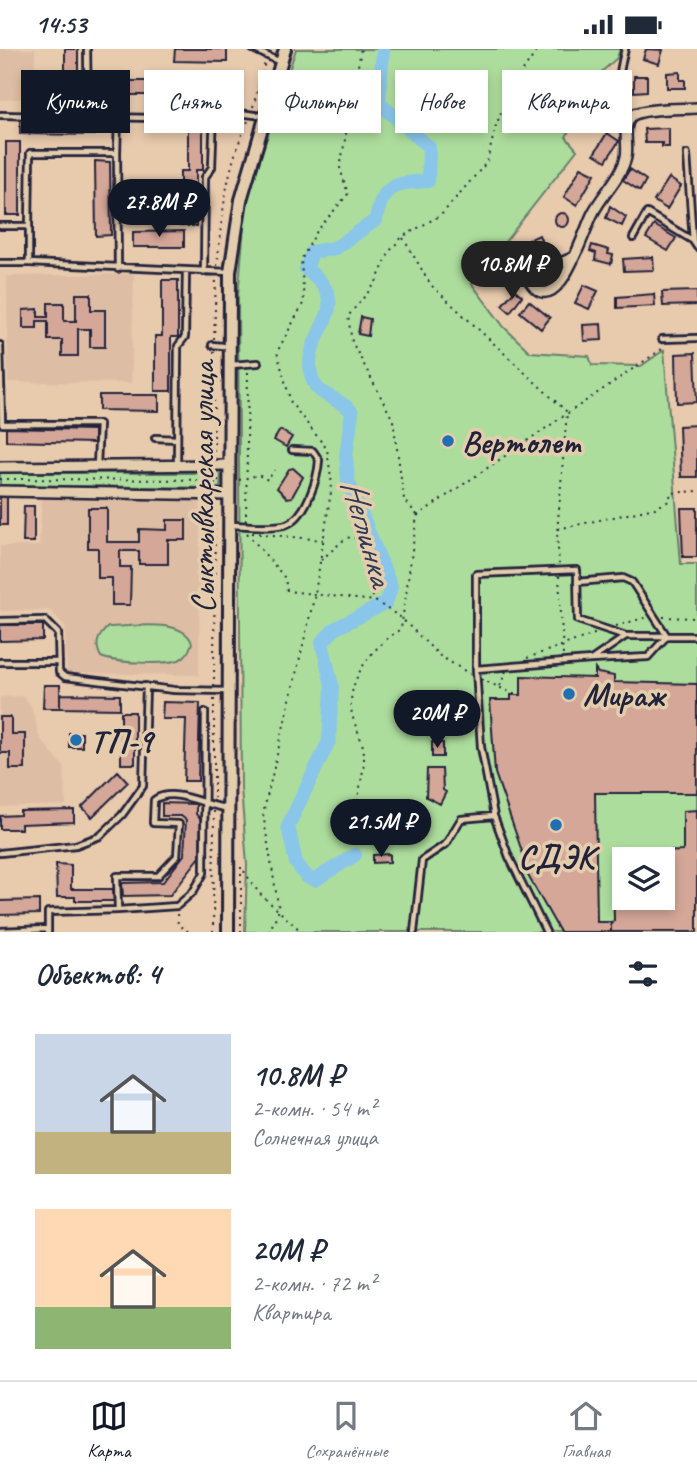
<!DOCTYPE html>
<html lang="ru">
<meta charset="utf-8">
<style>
body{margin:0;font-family:Caveat,sans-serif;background:#f6f6f7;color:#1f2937;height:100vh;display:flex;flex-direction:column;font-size:26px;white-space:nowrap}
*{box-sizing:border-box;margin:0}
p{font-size:23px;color:#747a83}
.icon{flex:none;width:38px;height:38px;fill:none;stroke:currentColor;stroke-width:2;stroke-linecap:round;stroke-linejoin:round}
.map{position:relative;height:883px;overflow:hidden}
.panel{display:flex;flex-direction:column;background:#fff;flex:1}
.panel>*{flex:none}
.banner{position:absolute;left:21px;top:21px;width:656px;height:63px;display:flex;gap:14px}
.fabs{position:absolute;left:612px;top:798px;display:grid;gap:14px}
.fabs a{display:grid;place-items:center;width:63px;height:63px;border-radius:0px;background:#fff;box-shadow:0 4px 10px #0003;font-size:35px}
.price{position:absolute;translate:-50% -60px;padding:0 16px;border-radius:24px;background:#111827;color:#fff;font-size:23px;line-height:46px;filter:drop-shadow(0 2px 4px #0008)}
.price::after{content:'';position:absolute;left:50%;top:42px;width:21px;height:16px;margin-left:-10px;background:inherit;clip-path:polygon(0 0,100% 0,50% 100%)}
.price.selected{background:#222;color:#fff}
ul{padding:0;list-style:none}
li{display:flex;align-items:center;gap:21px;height:175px;padding:0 35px}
li span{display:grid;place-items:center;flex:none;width:196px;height:140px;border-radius:0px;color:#555}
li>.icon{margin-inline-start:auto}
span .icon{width:84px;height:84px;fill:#fffc;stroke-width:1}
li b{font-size:30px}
h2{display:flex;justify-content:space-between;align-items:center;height:84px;padding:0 35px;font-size:30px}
.tag{padding:0 24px;border-radius:0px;background:#fff;box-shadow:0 4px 10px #0003;font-size:24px;line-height:63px}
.tag.selected{background:#111827;color:#fff}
.status{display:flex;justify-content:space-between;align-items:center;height:49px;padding:0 35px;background:#fff;direction:ltr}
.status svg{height:19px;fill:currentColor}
.tabs{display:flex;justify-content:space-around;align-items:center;height:98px;border-top:2px solid #e0e1e3;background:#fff;font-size:19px;color:#747a83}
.tabs a{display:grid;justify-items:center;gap:4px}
.tabs .selected{color:#111827}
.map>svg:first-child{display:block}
</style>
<div class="status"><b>14:53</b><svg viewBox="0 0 49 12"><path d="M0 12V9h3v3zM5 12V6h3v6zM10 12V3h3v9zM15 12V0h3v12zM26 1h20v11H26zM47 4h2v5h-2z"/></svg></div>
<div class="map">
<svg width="697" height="883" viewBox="0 0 697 883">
<rect width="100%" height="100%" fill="#e8caad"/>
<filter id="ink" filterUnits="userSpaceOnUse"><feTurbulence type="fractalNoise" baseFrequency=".0143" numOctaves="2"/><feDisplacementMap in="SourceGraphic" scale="14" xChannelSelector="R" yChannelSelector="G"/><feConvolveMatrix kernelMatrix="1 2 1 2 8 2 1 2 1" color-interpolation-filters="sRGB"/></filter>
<g filter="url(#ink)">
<path fill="#debda5" d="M0,0H35L34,49L0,51Z
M134,225L131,334L8,333L7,227Z
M42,448L200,449L199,626L67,624L65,577L50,561L0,562V497H39Z
M24,647L32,659L39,688L64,718L66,756L0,758V648Z"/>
<path fill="#addd9d" stroke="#68806c" stroke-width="2" fill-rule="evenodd" d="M296,0H620L617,9L598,26L566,88L577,101L472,235L504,278L530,303L589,307L592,316L641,317L664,301L681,515H697V883H245L247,816L241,739L238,248L246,153ZM625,810H663V849H625Z
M0,424H221L220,439L0,436Z
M108,578C131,578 183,568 192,594C189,602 187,607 179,611C165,616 114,614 101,608C94,595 98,587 108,578Z"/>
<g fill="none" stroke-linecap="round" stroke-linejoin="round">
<path stroke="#89c6e9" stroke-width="14" d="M355,806L315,831L307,828L296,814L288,777L329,692L332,637L322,593L336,579L386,554L391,538L348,432L346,407L352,363C340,348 317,348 312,329C298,283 362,260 306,220L312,203L335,199L376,171C382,135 395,134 428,132L429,98L379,54L383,0"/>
</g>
<path fill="#d5a799" stroke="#22223b" stroke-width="2" d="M65,0H78V26H65Z
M175,0H227V13L174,12Z
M646,0L663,1L659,15L643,10Z
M680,23V31H685V39H667V24Z
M634,27H647V42L634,43Z
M97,32H171V46H96Z
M188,66H203V121H196V177H180V122H188Z
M20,71L95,72V86L20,85Z
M669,79V98H662V94H645L644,80Z
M607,84L619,92L606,112L594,105Z
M6,93H20V166H6Z
M95,112L110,113L111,186L96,187Z
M581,118L595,125L577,156L564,148Z
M630,120L646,131L640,142L623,131Z
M669,129L681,137L667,160L654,152Z
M610,157L626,168L622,177L606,169Z
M555 171a7 7 0 1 1 14 0a7 7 0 1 1-14 0Z
M654,176L676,189L668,202L646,189Z
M184,182V198H133V183Z
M539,186L545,201L522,211L516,197Z
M592,196L609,201L608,205L613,206L611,215L595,211L596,204L590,202Z
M653,208L654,221L624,222L623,210Z
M162,231H178V288H171V342H155V287H162Z
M584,236L598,242L589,260L575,254Z
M515,241L522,247L510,263L502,256Z
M697,242V256L663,257L662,243Z
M76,245H91V261H105V298H90V280H78V307H62V291H48V272H37V279H23V261L38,260V268H48V254H64V272H76Z
M654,245L655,257L617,259V248Z
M529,252L550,269L541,280L520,263Z
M361,268L370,270L368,287L358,285Z
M601,275L602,291L584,292L583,276Z
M695,304L697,353L677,354L676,305Z
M99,346H159V362L99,361Z
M697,376V428H681L679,377Z
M6,379L94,381V394L6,392Z
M280,381L292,388L286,398L274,391Z
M293,419L303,428L292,448L287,449L277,439L289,420Z
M0,445H7V476H0Z
M24,457H34V493H23Z
M88,459H107V493H139V480L167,481V471H186V491H168V515H139V502H120V518H131L130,556H112V529H98V499H88Z
M681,459H697V508H683Z
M0,576H43V591L0,592Z
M595,620L598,624L614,627V633L697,635V744H595L597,873H611V883H560L522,816L526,814L495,724L490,651H511V646H521V627L595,629Z
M44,636H60V659H43Z
M60,645L120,646V660L60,659Z
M163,653L200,654L198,732H184L186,670H162Z
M121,663H135V715H121Z
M0,668H11V685H25V720H10V704H0Z
M69,684H82V698H69Z
M432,693L443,694V708H432Z
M427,720H442L443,741L446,743L440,755L426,748Z
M118,722L128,733L92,768L82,758Z
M162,754L196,755V765L201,771L200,808L170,846L123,847L122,834L163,833L184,806L186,771L181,767H162Z
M74,761V773L21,775V780H0V767L20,766V762Z
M697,761V883H611V873L614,872L613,812L625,811V849H663V810H635L656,809L660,803L683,802V762Z
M390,805V813L373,814V806Z
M56,815L71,816V840H113L114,852H75V848H57Z
M39,851V865L0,866V852Z"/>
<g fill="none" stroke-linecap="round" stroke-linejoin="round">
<g stroke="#22223b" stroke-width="10">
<path id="service" d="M87,0L88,67
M253,0L280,13
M625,0C619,23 614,46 630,66
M0,66L155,69L187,62L214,61L263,67
M117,104L118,68
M687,105L693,192L697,198
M0,177H29V214L229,223
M29,177L30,104H117L118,220
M633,189L647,164L692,191
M0,214H29
M204,223L205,128L212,118L214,61
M662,290L697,289
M0,296L2,375H99L97,416
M212,296L223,297
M231,316L258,314
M155,389L177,390
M177,416L178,297L185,288L186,222
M230,476C247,476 271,480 287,475C306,468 318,429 319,411L313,402L292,401
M577,533L623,529L632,533L667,587L648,608L591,611
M0,572L45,571L58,584L59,623L65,628L174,641L227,642
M0,613H59
M476,620V525L577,521L578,571L626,587H697
M205,663L204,824L193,843L177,857L118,861L117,827H158L177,807L179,775L153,774L154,751C174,737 205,757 226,759
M0,804L76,796L100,787L122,766L143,737L146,637
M0,882L48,880
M48,883V863L118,861
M414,883L422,811L446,795L461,770L494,767
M546,883L509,808L494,767L481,698L476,620L591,611L626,587"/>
</g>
<g stroke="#22223b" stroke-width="14">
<path id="minor" d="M574,208L528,229C556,280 584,180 593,164C602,146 622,127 626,108C629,96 621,75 633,66C644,59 682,60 697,59
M0,418L229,416
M0,442L229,446"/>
</g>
<g stroke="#22223b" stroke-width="16">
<path id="tertiary" d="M228,883L230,223L241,151L285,0"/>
</g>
<path stroke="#22223b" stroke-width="2" stroke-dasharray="2 5" stroke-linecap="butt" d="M253,58L265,13
M403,189L431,236L567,363L557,484L559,515
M217,217C222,166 226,117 249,70
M214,290L216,230
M214,409V303
M214,426L215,437
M0,430L219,431
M239,431L258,426L268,431L274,421
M417,466L404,450L393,371L352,293L348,267L375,235L390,202L402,188L441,166L487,113L496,76L512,38L538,0
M246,472L248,320
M558,480L655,459L669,452L671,444L697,442
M247,484L285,529L287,542L375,552L400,568L440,607L470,625
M252,484L323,491
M321,511L346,489L354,488L371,517L369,537L374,550
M559,527L563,606
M663,568L697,569
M616,577L647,568
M527,609L597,584
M481,630L516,646
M214,637L215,454
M500,637L506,622
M214,650V749
M387,790L357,756C359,740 364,723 364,707C364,692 355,679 352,665C345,631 374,596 401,580L417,467L662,300V295
M177,865L178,876L189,883
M213,883L214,762
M241,883V818L259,844L302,883
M269,883L279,861L263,765L315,545L332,436L327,400L291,354L277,303L304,253L301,211L317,182L348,145L340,119L361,0"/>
<use href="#service" stroke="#e4cdad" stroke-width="4.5"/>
<use href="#minor" stroke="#e4cdad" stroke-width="9"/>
<use href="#tertiary" stroke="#e4cdad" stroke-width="10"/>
</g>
</g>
<g fill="#1f6fb2" stroke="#e4cdad" stroke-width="2.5">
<circle cx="448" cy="392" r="7"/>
<circle cx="569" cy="645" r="7"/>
<circle cx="76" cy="691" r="7"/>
<circle cx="556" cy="776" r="7"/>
</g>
<g text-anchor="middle" stroke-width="7" stroke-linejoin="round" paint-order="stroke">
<g font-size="33" font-weight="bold" fill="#22223b" stroke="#e4cdad" text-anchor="start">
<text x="462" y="404">Вертолет</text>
<text x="583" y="657">Мираж</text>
<text x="90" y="703">ТП-9</text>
<text x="556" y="819" text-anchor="middle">СДЭК</text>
</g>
<g font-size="33" fill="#22223b" stroke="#e4cdad">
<text transform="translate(202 438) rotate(-90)" y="12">Сыктывкарская улица</text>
</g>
<g font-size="35" font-style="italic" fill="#313b55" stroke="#e4cdad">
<text transform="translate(368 483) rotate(74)" y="12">Неглинка</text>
</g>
</g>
</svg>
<div class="fabs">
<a><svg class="icon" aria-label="layers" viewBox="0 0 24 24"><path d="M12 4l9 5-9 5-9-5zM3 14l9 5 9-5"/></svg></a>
</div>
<b class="price" style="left:159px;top:190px">27.8M ₽</b>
<b class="price selected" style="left:512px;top:252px">10.8M ₽</b>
<b class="price" style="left:437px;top:701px">20M ₽</b>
<b class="price" style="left:381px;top:810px">21.5M ₽</b>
<div class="banner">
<a class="tag selected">Купить</a>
<a class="tag">Снять</a>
<a class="tag">Фильтры</a>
<a class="tag">Новое</a>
<a class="tag">Квартира</a>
</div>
</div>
<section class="panel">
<h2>Объектов: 4<svg class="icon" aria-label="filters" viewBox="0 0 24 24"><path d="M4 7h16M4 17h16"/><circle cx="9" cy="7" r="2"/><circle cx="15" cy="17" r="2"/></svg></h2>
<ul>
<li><span style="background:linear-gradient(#c9d6e8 70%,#c2b280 0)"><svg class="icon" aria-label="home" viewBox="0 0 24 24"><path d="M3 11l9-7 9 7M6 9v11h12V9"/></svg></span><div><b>10.8M ₽</b><p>2-комн. · 54 m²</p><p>Солнечная улица</p></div></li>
<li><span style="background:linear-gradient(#ffd9b3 70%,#8fb573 0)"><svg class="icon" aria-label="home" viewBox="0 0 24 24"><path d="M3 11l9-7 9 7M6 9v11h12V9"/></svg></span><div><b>20M ₽</b><p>2-комн. · 72 m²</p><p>Квартира</p></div></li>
</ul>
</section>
<nav class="tabs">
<a class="selected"><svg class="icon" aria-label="map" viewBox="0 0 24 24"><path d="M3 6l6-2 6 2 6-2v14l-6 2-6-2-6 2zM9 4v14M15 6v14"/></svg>Карта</a>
<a><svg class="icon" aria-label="saved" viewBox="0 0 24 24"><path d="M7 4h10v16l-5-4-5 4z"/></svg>Сохранённые</a>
<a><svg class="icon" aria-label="home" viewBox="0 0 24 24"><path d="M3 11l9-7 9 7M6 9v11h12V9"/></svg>Главная</a>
</nav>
